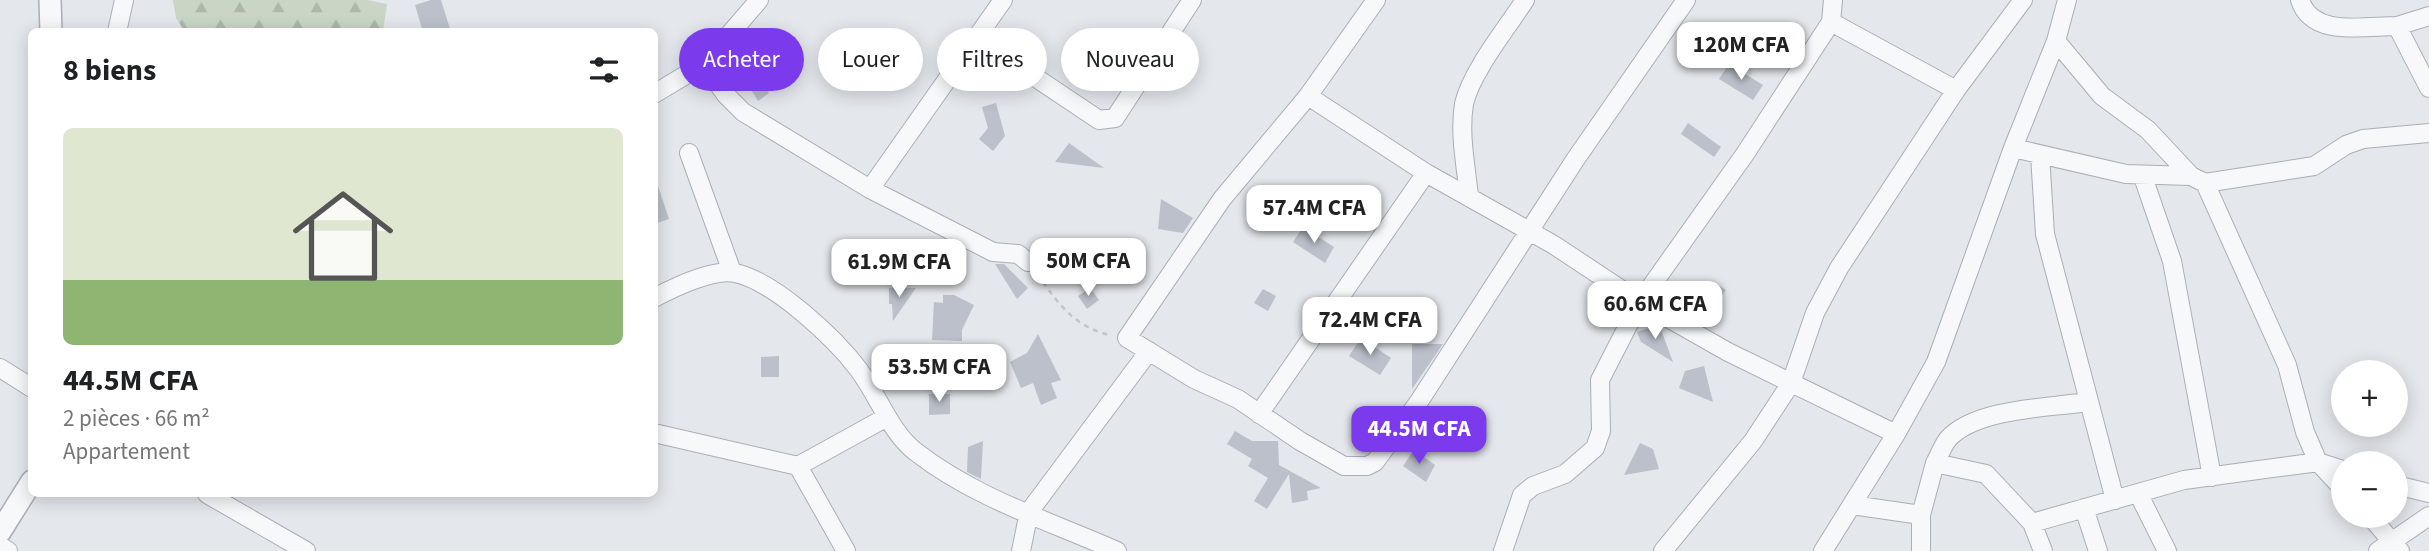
<!DOCTYPE html>
<html lang="fr">
<meta charset="utf-8">
<style>
body{margin:0;font-family:"Source Sans 3",sans-serif;background:#f6f6f6;color:#202124;height:100vh;display:flex;flex-direction:column;font-size:26px;white-space:nowrap}
*{box-sizing:border-box;margin:0}
p{font-size:23px;color:#757577}
.icon{flex:none;width:38px;height:38px;fill:none;stroke:currentColor;stroke-width:2;stroke-linecap:round;stroke-linejoin:round}
.map{position:relative;flex:1;overflow:hidden}
.side{position:absolute;left:28px;top:28px;width:630px;height:469px;display:flex;flex-direction:column;background:#fff;border-radius:10px;box-shadow:0 4px 18px #0003}
.side>*{flex:none}
.banner{position:absolute;left:679px;top:28px;width:665px;height:63px;display:flex;gap:14px}
.controls{position:absolute;left:2331px;top:360px;display:grid;gap:14px}
.controls a{display:grid;place-items:center;width:77px;height:77px;border-radius:50%;background:#fff;box-shadow:0 4px 18px #0003;font-size:35px}
.price{position:absolute;translate:-50% -60px;padding:0 16px;border-radius:14px;background:#fff;color:#222;font-size:23px;line-height:46px;filter:drop-shadow(0 2px 4px #0008)}
.price::after{content:'';position:absolute;left:50%;top:42px;width:21px;height:16px;margin-left:-10px;background:inherit;clip-path:polygon(0 0,100% 0,50% 100%)}
.price.current{background:#7c3aed;color:#fff}
ul{padding:0;list-style:none}
li{display:grid;align-content:center;gap:14px;height:371px;padding:0 35px}
li+li{border-top:2px solid #e0e0e0}
li span{display:grid;place-items:center;height:217px;border-radius:10px;color:#555}
li>.icon{margin-inline-start:auto}
span .icon{width:126px;height:126px;fill:#fffc;stroke-width:1}
li b{font-size:30px}
h2{display:flex;justify-content:space-between;align-items:center;height:84px;padding:0 35px;font-size:30px}
.tag{padding:0 24px;border-radius:32px;background:#fff;box-shadow:0 4px 18px #0003;font-size:24px;line-height:63px}
.tag.current{background:#7c3aed;color:#fff}
.map>svg:first-child{display:block}
</style>
<div class="map">
<svg width="2429" height="551" viewBox="0 0 2429 551">
<defs>
<pattern id="forest-firs" width="22" height="20" patternUnits="userSpaceOnUse" patternTransform="scale(1.75)"><rect width="22" height="20" fill="#c9d6c5"/><path d="M5 1l3.5 6h-7zM16 11l3.5 6h-7z" fill="#adb8ab"/></pattern>
</defs>
<rect width="100%" height="100%" fill="#e4e7ec"/>
<path fill="url(#forest-firs)" d="M173,0H367L387,4L383,31L185,32L176,18Z"/>
<path fill="#bbc0ca" d="M431,0H441L451,32H423L415,5Z
M1140,46L1143,54L1135,66L1126,50L1108,77L1093,67L1100,57Z
M1729,64L1763,85L1753,100L1719,79Z
M760,78L769,93L758,101L748,85Z
M996,103L1005,136L993,151L979,139L988,128L982,107Z
M1688,123L1721,147L1714,157L1681,134Z
M1069,143L1104,168L1055,162Z
M657,183L669,219L654,224V184Z
M1161,199L1193,218L1183,233L1158,229Z
M1303,227L1334,247L1325,263L1293,242Z
M995,264H1004L1028,288L1017,299Z
M1712,281L1726,290L1719,300L1709,301L1702,296Z
M889,288H916L893,321L892,304H889Z
M1090,288L1099,300L1087,309L1078,296Z
M1263,289L1276,296L1268,311L1254,303Z
M943,295H954L974,305L962,330V341L932,340L934,302L943,303Z
M1658,325L1660,327L1673,362L1641,342L1637,332Z
M1038,334L1061,380L1051,383L1057,398L1041,405L1033,383L1021,388L1010,362L1027,353Z
M1361,338L1391,358L1380,375L1349,356Z
M1412,344H1443L1412,389Z
M779,356V377H761V357Z
M964,365L965,386L952,388L950,367Z
M1704,366L1713,402L1679,388L1685,371Z
M929,394H950V414L929,415Z
M1235,431L1252,441H1278L1279,465L1321,488L1307,491L1308,500L1292,503L1289,474L1267,509L1254,501L1268,478L1248,466L1252,459L1227,444Z
M983,441L981,479L967,472L968,447Z
M1640,443L1653,449L1659,469L1624,475Z
M1414,450L1435,465L1426,482L1403,466Z"/>
<g fill="none" stroke-linecap="round" stroke-linejoin="round">
<g stroke="#a9aeb7" stroke-width="20">
<path id="minor" d="M1376,0L1308,96L1426,173L1554,245L1640,302L1728,352L1896,434
M2300,0C2312,38 2365,26 2397,26
M2429,16L2397,26L2429,88
M1831,22L1833,0
M117,32L124,0
M978,39L1099,120L1115,118L1192,0
M2056,41L2102,96L2148,130L2191,176L2205,183L2287,365L2305,432L2318,462L2343,489
M704,64L726,95L743,112L870,189L993,252L1018,254L1028,262
M654,94L704,64L759,0
M1308,96L1222,199L1127,338L1194,379L1238,399L1300,441L1344,466H1367L1375,462L1420,400L1575,160L1686,0
M2013,148L2126,174L2191,176
M689,153L732,272
M2040,155L2045,234L2115,500
M2143,177L2172,261L2212,477
M2205,183L2314,166L2346,145L2363,139L2429,133
M870,189L1003,0
M1469,196C1466,166 1459,134 1464,104C1471,72 1507,28 1525,0
M654,298C673,288 714,268 735,273C774,281 835,338 859,370C879,397 890,432 916,452C975,498 1049,521 1117,551
M0,368L32,388
M1259,414L1426,173
M654,433L798,466L846,551
M1935,463C1939,456 1943,445 1948,439C1976,408 2049,408 2087,402
M798,466L887,417
M2396,485L2429,493
M2138,493L2167,551
M207,494L306,551
M1852,505L1921,515
M2084,508L2098,551
M2370,516L2400,551
M2032,523L2184,480L2318,462L2343,470
M0,546L8,551
M1021,551L1029,512L1149,351
M1503,551L1522,495L1533,486L1565,474L1595,448L1601,431L1600,380L1640,302L1745,154L1831,22L1956,90
M1663,551L1753,441L1791,383L1815,313L1839,268L1956,90L2023,0
M1823,551L1896,434L1936,362L2013,148L2056,41L2067,0
M1921,551V515L1935,463L1986,474L2032,523L2043,551
M2378,551L2429,516"/>
</g>
<g stroke="#a9aeb7" stroke-width="24">
<path id="tertiary" d="M50,0L51,32
M0,532L32,481"/>
</g>
<path stroke="#c2c5cb" stroke-width="2.5" stroke-dasharray="5 5" stroke-linecap="butt" d="M1037,274C1058,303 1074,327 1110,335"/>
<use href="#minor" stroke="#f7f8fa" stroke-width="18"/>
<use href="#tertiary" stroke="#f7f8fa" stroke-width="21"/>
</g>
</svg>
<div class="controls">
<a>+</a>
<a>−</a>
</div>
<b class="price" style="left:1741px;top:82px">120M CFA</b>
<b class="price" style="left:1314px;top:245px">57.4M CFA</b>
<b class="price" style="left:1088px;top:298px">50M CFA</b>
<b class="price" style="left:899px;top:299px">61.9M CFA</b>
<b class="price" style="left:1655px;top:341px">60.6M CFA</b>
<b class="price" style="left:1370px;top:357px">72.4M CFA</b>
<b class="price" style="left:939px;top:404px">53.5M CFA</b>
<b class="price current" style="left:1419px;top:466px">44.5M CFA</b>
<div class="banner">
<a class="tag current">Acheter</a>
<a class="tag">Louer</a>
<a class="tag">Filtres</a>
<a class="tag">Nouveau</a>
</div>
<section class="side">
<h2>8 biens<svg class="icon" aria-label="filters" viewBox="0 0 24 24"><path d="M4 7h16M4 17h16"/><circle cx="9" cy="7" r="2"/><circle cx="15" cy="17" r="2"/></svg></h2>
<ul>
<li><span style="background:linear-gradient(#dfe7d0 70%,#8fb573 0)"><svg class="icon" aria-label="home" viewBox="0 0 24 24"><path d="M3 11l9-7 9 7M6 9v11h12V9"/></svg></span><div><b>44.5M CFA</b><p>2 pièces · 66 m²</p><p>Appartement</p></div></li>
</ul>
</section>
</div>
